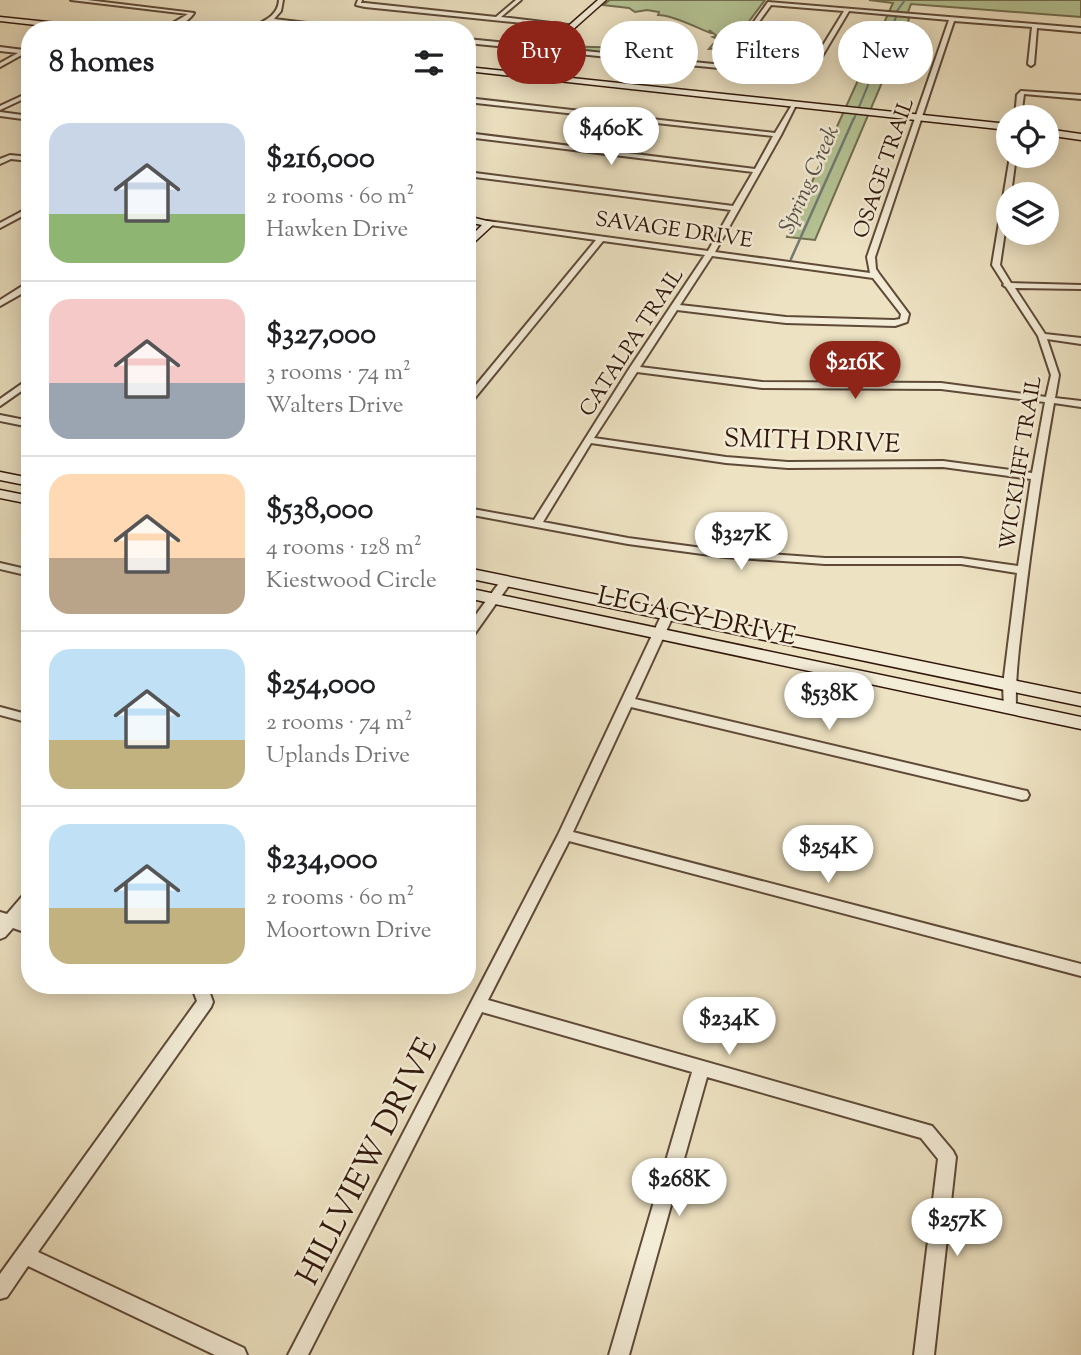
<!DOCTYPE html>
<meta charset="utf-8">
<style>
body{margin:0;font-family:"Sorts Mill Goudy",serif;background:#f2f2f2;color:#202124;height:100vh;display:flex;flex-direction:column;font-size:26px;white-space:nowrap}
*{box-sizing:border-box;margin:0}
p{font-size:23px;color:#757577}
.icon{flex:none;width:38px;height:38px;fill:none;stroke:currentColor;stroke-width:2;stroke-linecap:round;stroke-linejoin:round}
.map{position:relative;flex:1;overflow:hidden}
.sheet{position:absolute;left:21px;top:21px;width:455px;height:973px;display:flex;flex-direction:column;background:#fff;border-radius:28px;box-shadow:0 4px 18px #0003}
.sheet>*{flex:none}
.hud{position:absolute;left:497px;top:21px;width:478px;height:63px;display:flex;gap:14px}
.buttons{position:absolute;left:996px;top:105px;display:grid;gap:14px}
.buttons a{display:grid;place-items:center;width:63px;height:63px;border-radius:50%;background:#fff;box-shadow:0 4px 18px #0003;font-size:35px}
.price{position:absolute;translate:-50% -60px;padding:0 16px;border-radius:24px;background:#fff;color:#222;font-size:23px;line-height:46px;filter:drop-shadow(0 2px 4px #0008)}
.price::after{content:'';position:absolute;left:50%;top:42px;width:21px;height:16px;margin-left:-10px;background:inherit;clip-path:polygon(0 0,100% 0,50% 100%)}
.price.active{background:#8f2418;color:#fff}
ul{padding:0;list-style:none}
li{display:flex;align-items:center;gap:21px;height:175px;padding:0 28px}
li+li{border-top:2px solid #e0e0e0}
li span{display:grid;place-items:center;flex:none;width:196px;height:140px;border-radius:21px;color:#555}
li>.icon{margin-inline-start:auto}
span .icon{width:84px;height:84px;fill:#fffc;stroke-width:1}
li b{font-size:30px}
h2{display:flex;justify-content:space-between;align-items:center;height:84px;padding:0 28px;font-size:30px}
.pill{padding:0 24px;border-radius:32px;background:#fff;box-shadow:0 4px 18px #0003;font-size:24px;line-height:63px}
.pill.active{background:#8f2418;color:#fff}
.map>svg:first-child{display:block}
</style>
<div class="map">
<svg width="1081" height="1355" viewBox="0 0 1081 1355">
<rect width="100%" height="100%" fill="#ede2c2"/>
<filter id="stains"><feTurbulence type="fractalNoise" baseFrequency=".00286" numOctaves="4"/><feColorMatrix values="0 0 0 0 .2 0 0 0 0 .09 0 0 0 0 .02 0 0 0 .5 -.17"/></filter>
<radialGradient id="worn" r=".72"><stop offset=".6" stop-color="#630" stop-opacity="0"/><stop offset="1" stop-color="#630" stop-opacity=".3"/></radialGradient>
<path fill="#b5c495" stroke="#726e50" stroke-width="2" d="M610,0H765L729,48L709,49L713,44L722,41L713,37L717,36L709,30L711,33C704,32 676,15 658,15L659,12L647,10L635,12L629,8L603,5Z
M869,0H1081V17L911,4L907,15L909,19L815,240L787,237L893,3Z
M578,35L568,46C594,48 641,45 661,56L654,58L558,48L566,41L563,40L568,36Z"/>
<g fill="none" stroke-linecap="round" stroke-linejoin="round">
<path stroke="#717a75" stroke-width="2" d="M897,11L905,0
M859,107L896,17
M854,119L856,114"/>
<path stroke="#717a75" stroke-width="2.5" d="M791,259L854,118"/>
<g stroke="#5f4a38" stroke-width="4">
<path id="street" d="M71,0H87L194,13C188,23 171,30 161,30L188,14Z
M279,0H283L281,11L274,19L365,30H346L270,22L254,30H247C260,22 278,18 279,0Z
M358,0H362L361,3H365L496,17L516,0H521L501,17L576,26L573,28L365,7L356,5Z
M768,2L1081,28V32L1037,28L1034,64L1031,66L1028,64L1032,27L954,21L875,257L876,269L880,275L909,314L907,322L895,326L786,323L677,310L640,367L762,382L941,383L1046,397L1051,375L1038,336L1006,287L1003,285L1004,284L992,265L1010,156H1016L1011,194H1008V211L1000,265L1011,283L1081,285V289L1015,288L1045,334L1081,338V344L1047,339L1059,375L1055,398L1081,401V407L1054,403C1042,471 1032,538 1024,606C1020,640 1015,674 1016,708L1014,711H1006L1004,708L1003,685L1017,573L961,564H825L725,557L628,544L467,514V508L534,520L629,369L705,255L603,241L470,404L467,405V396L596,240L490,225H487V221L708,251L731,210L467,176V172L733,206L753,172L467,137V133L755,169L773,136L467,102V98L775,133L793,103H797L781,135L715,252L870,273L867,257L949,20L849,11L811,75L808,77L467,43V39L723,65ZM771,5L844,11L806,73L728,65ZM712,256L873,278L901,314L900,319L894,320L786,317L680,305ZM637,372L762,388L941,389L1045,402L1032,473L943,461L788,462L726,457L594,438ZM591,443L726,463L788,468L943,467L1031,479L1018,566L961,558H825L725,551L628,538L543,522Z
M0,47L24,50L27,52L0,67V63L18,53L0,51Z
M1021,91L1081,95V99L1024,94L1021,117H1015L1017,95Z
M30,92V96L0,110V106Z
M0,112L30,116V120L0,116Z
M10,155L30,157V161L11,159L0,164V159Z
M30,207V212L0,228V223Z
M27,283H30V289L0,306V300Z
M30,378V385L0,406V399Z
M0,415L30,421V427L0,421Z
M0,563L30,570V576L0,569Z
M506,578L512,581L471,639L467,640V627L502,579Z
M668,610L674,614L635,699L1022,790L1027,791L1029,795L1027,799L1022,800L631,707L573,832L1081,964V976L569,841L488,1000L932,1126L953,1151L956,1157L934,1355H914L938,1159L921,1138L707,1077L629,1355H609L692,1072L482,1012L308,1355H288L558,835L662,614Z
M0,707L30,715V723L0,715Z
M30,891V908L21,919L30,922V934L13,928L5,937L0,939V912L7,914L25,893Z
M191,985H207L213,1002L211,1007L38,1252L244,1348L247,1355H215L28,1266L7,1297L0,1299V1274L197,1001Z"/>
</g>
<g stroke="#30170a" stroke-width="3">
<path id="secondary" d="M598,0H606L524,73L1008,124V130L467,71V67L516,72Z
M0,17L105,28L109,30H81L0,21Z
M1046,129L1081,134V140L1046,135Z
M467,216L495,223L467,249V240L482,225L467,222Z
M0,472L30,478V486L0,480Z
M0,490L30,496V504L0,498Z
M467,568L1081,694V706L467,578Z
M467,588L1081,717V729L467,598Z"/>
</g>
<use href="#street" fill="#f3ecd7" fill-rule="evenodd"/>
<use href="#secondary" fill="#f3ecd7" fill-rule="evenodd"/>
</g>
<g text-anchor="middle" stroke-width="5" stroke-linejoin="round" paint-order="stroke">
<g font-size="21" fill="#30170a" stroke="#f3ecd7">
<text transform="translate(883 168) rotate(-71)" y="7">OSAGE TRAIL</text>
<text transform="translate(674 229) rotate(8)" y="7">SAVAGE DRIVE</text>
<text transform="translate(631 342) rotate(-57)" y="7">CATALPA TRAIL</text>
<text transform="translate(1020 463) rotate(-81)" y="7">WICKLIFF TRAIL</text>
</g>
<g font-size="23" font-style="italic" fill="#565148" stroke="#f3ecd7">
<text transform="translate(808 179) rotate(-66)" y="8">Spring Creek</text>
</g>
<g font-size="26" fill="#30170a" stroke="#f3ecd7">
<text transform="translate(812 440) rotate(2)" y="9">SMITH DRIVE</text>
<text transform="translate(697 615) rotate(12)" y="9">LEGACY DRIVE</text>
</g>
<g font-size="32" fill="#30170a" stroke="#f3ecd7">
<text transform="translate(366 1161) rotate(-63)" y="11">HILLVIEW DRIVE</text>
</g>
</g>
<rect width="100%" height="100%" filter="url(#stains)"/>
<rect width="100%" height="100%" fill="url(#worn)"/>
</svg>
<div class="buttons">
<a><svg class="icon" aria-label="locate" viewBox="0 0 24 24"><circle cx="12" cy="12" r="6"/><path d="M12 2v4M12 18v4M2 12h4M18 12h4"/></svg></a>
<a><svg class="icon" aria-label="layers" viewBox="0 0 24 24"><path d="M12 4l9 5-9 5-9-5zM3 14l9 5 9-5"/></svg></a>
</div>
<b class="price" style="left:611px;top:167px">$460K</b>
<b class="price active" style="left:855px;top:401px">$216K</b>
<b class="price" style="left:741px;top:572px">$327K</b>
<b class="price" style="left:829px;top:732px">$538K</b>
<b class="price" style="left:828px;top:885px">$254K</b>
<b class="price" style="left:729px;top:1057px">$234K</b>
<b class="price" style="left:679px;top:1218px">$268K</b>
<b class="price" style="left:957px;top:1258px">$257K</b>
<div class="hud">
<a class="pill active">Buy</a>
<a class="pill">Rent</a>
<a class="pill">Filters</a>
<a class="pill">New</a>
</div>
<section class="sheet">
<h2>8 homes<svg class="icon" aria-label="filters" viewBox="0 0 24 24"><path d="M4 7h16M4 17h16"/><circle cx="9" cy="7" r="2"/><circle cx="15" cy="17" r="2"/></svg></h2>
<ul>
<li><span style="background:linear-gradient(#c9d6e8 65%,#8fb573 0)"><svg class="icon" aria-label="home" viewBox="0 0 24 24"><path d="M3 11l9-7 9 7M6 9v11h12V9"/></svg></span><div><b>$216,000</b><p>2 rooms · 60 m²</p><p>Hawken Drive</p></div></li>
<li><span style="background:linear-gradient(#f6c9c9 60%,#9aa5b1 0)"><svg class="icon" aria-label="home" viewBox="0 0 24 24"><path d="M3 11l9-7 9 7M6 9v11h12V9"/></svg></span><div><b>$327,000</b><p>3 rooms · 74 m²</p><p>Walters Drive</p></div></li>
<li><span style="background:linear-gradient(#ffd9b3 60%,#b9a48a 0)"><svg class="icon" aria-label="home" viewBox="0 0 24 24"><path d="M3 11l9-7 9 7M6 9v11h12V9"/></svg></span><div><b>$538,000</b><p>4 rooms · 128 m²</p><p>Kiestwood Circle</p></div></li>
<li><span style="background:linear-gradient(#bfe0f5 65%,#c2b280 0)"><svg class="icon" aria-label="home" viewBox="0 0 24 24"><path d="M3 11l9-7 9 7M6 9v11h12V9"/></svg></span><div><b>$254,000</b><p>2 rooms · 74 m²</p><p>Uplands Drive</p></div></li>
<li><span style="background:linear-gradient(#bfe0f5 60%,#c2b280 0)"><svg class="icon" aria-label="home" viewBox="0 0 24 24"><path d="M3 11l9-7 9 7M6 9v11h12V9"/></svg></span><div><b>$234,000</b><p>2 rooms · 60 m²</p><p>Moortown Drive</p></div></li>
</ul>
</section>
</div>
